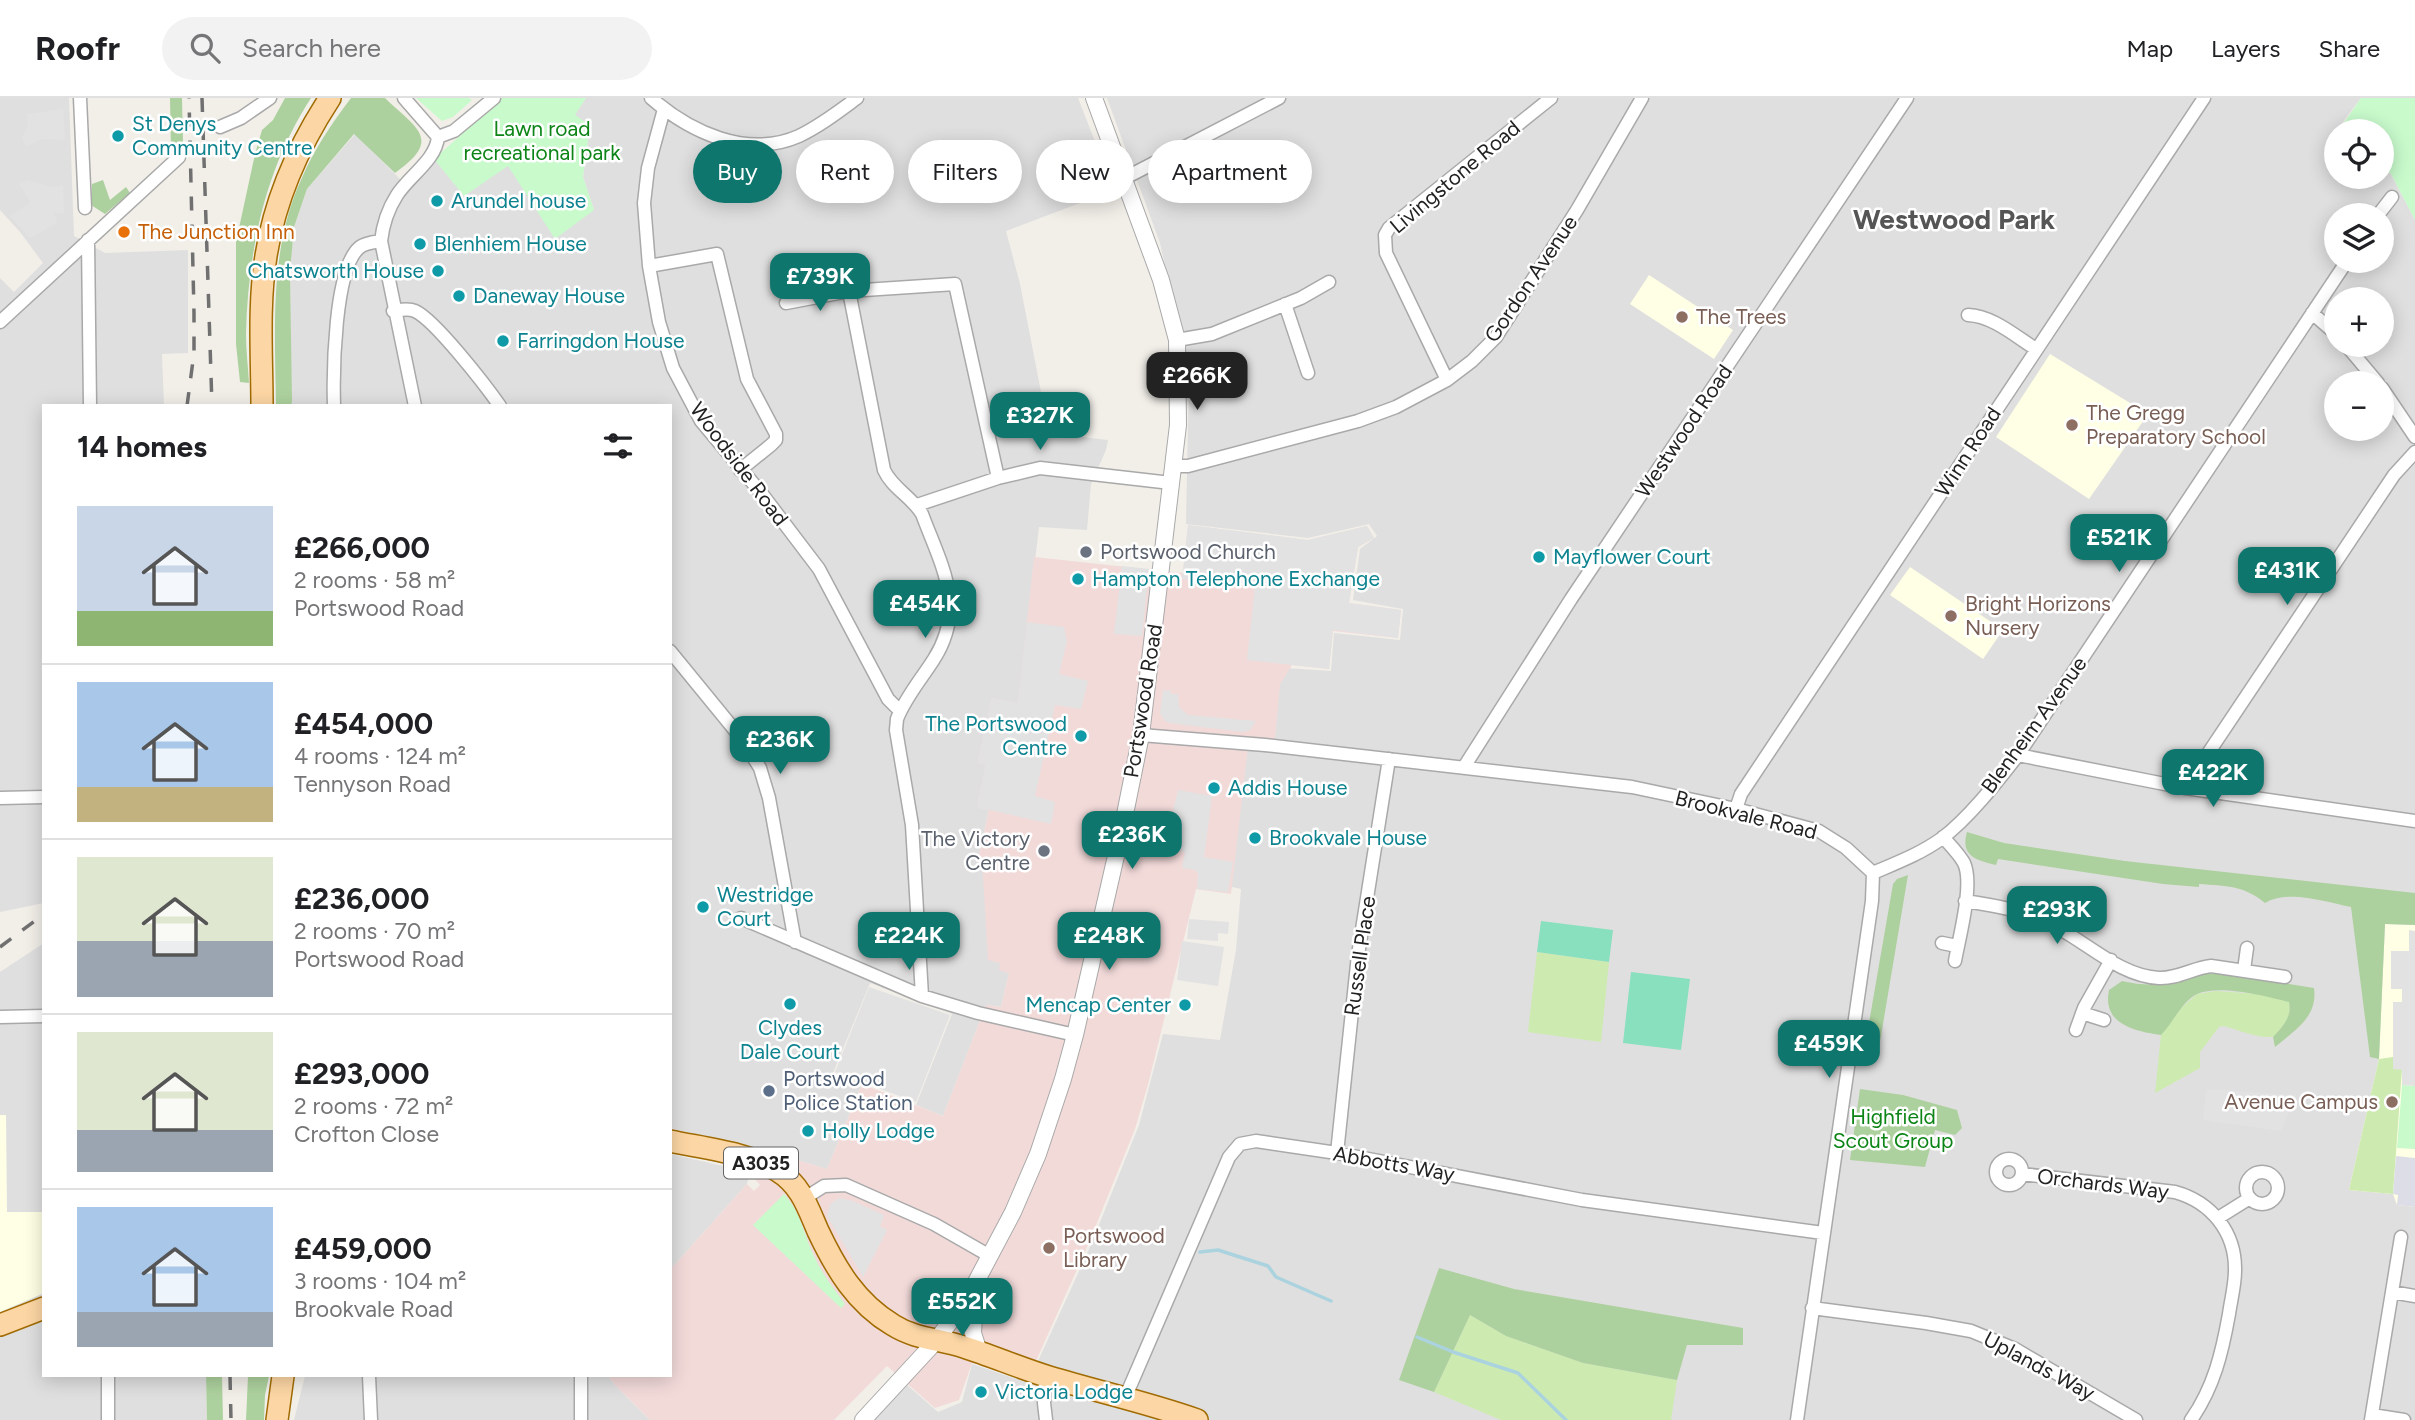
<!DOCTYPE html>
<meta charset="utf-8">
<style>
body{margin:0;font-family:Figtree,sans-serif;background:#f2f2f2;color:#202124;height:100vh;display:flex;flex-direction:column;font-size:26px;white-space:nowrap}
*{box-sizing:border-box;margin:0}
p{font-size:23px;color:#757577}
.icon{flex:none;width:38px;height:38px;fill:none;stroke:currentColor;stroke-width:2;stroke-linecap:round;stroke-linejoin:round}
.map{position:relative;flex:1;overflow:hidden}
.side{position:absolute;left:42px;top:306px;width:630px;height:973px;display:flex;flex-direction:column;background:#fff;border-radius:0px;box-shadow:0 4px 18px #0003}
.side>*{flex:none}
.hud{position:absolute;left:693px;top:42px;width:665px;height:63px;display:flex;gap:14px}
.tools{position:absolute;left:2324px;top:21px;display:grid;gap:14px}
.tools a{display:grid;place-items:center;width:70px;height:70px;border-radius:50%;background:#fff;box-shadow:0 4px 18px #0003;font-size:35px}
.price{position:absolute;translate:-50% -60px;padding:0 16px;border-radius:14px;background:#0f766e;color:#fff;font-size:23px;line-height:46px;filter:drop-shadow(0 2px 4px #0008)}
.price::after{content:'';position:absolute;left:50%;top:42px;width:21px;height:16px;margin-left:-10px;background:inherit;clip-path:polygon(0 0,100% 0,50% 100%)}
.price.current{background:#222;color:#fff}
ul{padding:0;list-style:none}
li{display:flex;align-items:center;gap:21px;height:175px;padding:0 35px}
li+li{border-top:2px solid #e0e0e0}
li span{display:grid;place-items:center;flex:none;width:196px;height:140px;border-radius:0px;color:#555}
li>.icon{margin-inline-start:auto}
span .icon{width:84px;height:84px;fill:#fffc;stroke-width:1}
li b{font-size:30px}
h2{display:flex;justify-content:space-between;align-items:center;height:84px;padding:0 35px;font-size:30px}
.chip{padding:0 24px;border-radius:32px;background:#fff;box-shadow:0 4px 18px #0003;font-size:24px;line-height:63px}
.chip.current{background:#0f766e;color:#fff}
header{display:flex;align-items:center;gap:42px;box-sizing:border-box;height:98px;padding:0 35px;background:#fff;border-bottom:2px solid #e0e0e0}
header strong{font-size:33px}
nav{display:flex;gap:38px;margin-inline-start:auto;font-size:24px}
.search{width:490px;height:63px;background:#f2f2f2;display:flex;align-items:center;gap:18px;box-sizing:border-box;padding:0 24px;border-radius:38px;color:#757577;font-size:26px}
.map>svg:first-child{display:block}
</style>
<header>
<strong>Roofr</strong>
<div class="search"><svg class="icon" aria-label="search" viewBox="0 0 24 24"><circle cx="10" cy="10" r="6"/><path d="M15 15l6 6"/></svg>Search here</div>
<nav><a>Map</a><a>Layers</a><a>Share</a></nav>
</header>
<div class="map">
<svg width="2415" height="1322" viewBox="0 0 2415 1322">
<rect width="100%" height="100%" fill="#f2efe9"/>
<path fill="#e0dfdf" fill-rule="evenodd" d="M0,0H69L74,138L105,155L188,152V255L162,256L164,308H44V805L0,814V180L14,194L43,165L20,134L0,112Z
M586,0H1078L1114,92L1006,133L1020,186L1049,335L1108,342L1106,352L1091,386L1087,432L1039,429L1018,606L992,600L978,664L986,667L977,709L989,712L979,757L982,761L1001,865L1009,875L1001,909L986,907L943,1018L916,1007L952,916L870,885L833,975L862,986L827,1071L773,1055L670,1030V308H291L290,175L294,129L307,91L355,36L410,91L434,61L508,68L594,112L583,79L590,27L574,17Z
M1107,0H2361L2336,33V79H2382V69L2391,76L2415,122V1322H873L906,1286L938,1314L962,1304L972,1266L1028,1285L1090,1149L1139,1027L1163,936L1220,942L1236,852L1241,791L1211,784L1193,650L1271,653L1279,580L1285,570L1331,573L1334,535L1400,542L1403,511L1353,502L1360,451L1377,438L1369,426L1308,440L1186,426L1189,274L1160,145ZM2336,117H2382V163H2336ZM2336,201H2382V247H2336ZM2336,285H2382V331H2336Z
M44,845V1278H206L207,1322H0V874Z
M670,1056L750,1074L747,1086L670,1172Z
M305,1278H608L617,1289L650,1322H294Z"/>
<path fill="#f2dad9" d="M1188,427L1308,442L1367,428L1374,440L1358,449L1349,505L1401,512L1398,540L1333,533L1329,571L1292,567L1280,586L1275,641L1249,640L1231,796L1196,791L1149,983L1135,1031L1088,1147L1027,1283L972,1265L959,1302L935,1310L887,1268L834,1322H650L617,1289L608,1278H670V1172L747,1086L754,1093L760,1087L753,1079L773,1055L827,1071L862,986L943,1018L986,907L1001,909L1009,875L999,872L1000,865L988,862L982,761L979,757L989,712L977,709L986,667L978,664L992,600L1018,605L1034,459L1183,475Z"/>
<path fill="#ffffe5" d="M1649,177L1733,232L1714,261L1630,206Z
M2050,256L2148,316L2089,401L1996,339Z
M1910,469L2003,532L1983,561L1890,497Z
M2385,826L2415,827V1109L2397,1107L2393,1096L2349,1092L2379,961Z
M0,1017H6L7,1114H44V1195L0,1214Z"/>
<path fill="#cdebb0" d="M1537,854L1609,864L1601,944L1528,934Z
M2216,893L2259,896L2289,904C2292,919 2283,929 2273,939C2255,940 2240,932 2223,928L2219,929L2200,954V970L2155,995L2161,937L2182,909L2197,896Z
M2393,959V971H2402L2393,1096L2349,1092L2379,961Z
M1470,1217L1506,1238L1583,1265L1677,1282L1671,1322H1501L1434,1294Z"/>
<path fill="#add19e" d="M170,0H182L183,44L171,54Z
M285,0H311C265,71 248,152 246,236C246,252 248,268 249,285L240,284L236,246V144L255,56L262,32L273,22Z
M351,0H385C417,31 443,41 395,75L354,36L307,91L294,129L290,175L292,303L291,308H276C275,233 269,151 301,82C313,53 332,25 351,0Z
M103,82L110,102L126,89L130,95L105,116L91,107L92,86Z
M1967,734L2004,745L2125,763L2415,795V827L2385,826L2379,961L2370,959L2351,809C2326,804 2289,791 2265,805C2243,787 2226,788 2199,786V789L2163,786L1998,761L1996,767C1976,762 1960,758 1967,734Z
M1908,777L1879,950L1865,948L1893,786L1897,781Z
M2203,876H2225L2314,890C2318,919 2295,932 2275,949L2273,939C2283,928 2292,919 2289,904C2266,898 2219,886 2197,896C2181,904 2174,924 2161,937C2134,933 2102,926 2109,892L2122,883C2152,890 2175,886 2203,876Z
M1860,991L1903,997L1957,1012L1962,1030L1955,1037L1935,1032L1925,1069L1850,1062Z
M1439,1170L1514,1191L1743,1230V1247H1687L1677,1282L1583,1265L1506,1238L1470,1217L1434,1294L1399,1282Z
M206,1278H222L223,1322H207Z
M248,1278H269L265,1297L264,1322H246Z"/>
<path fill="#c8facc" d="M416,0H469L472,2L453,19L442,23Z
M502,0H586L575,17L590,27L583,79L594,112L555,141L508,68L464,98L434,61Z
M2361,0H2415V122L2391,76L2382,69V33H2338Z
M2402,987L2415,988V1051L2397,1050Z
M784,1096C801,1114 804,1138 815,1160C823,1177 834,1191 845,1206L841,1210L753,1127Z"/>
<path fill="#88e0be" d="M1541,823L1613,832L1609,864L1537,854Z
M1631,874L1690,881L1681,952L1623,945Z"/>
<path fill="#e2e2e2" d="M63,11L65,42L43,41L26,48L22,41L28,26L27,16Z
M27,82L51,89L63,88L64,115H53L58,124L30,140L10,118L31,104L19,86Z
M1188,427L1308,442L1367,428L1374,440L1358,449L1349,505L1401,512L1398,540L1333,532L1329,571L1247,562L1255,488L1182,481Z
M1122,468L1149,471L1142,538L1114,536Z
M1027,524L1064,529L1067,543L1059,576L1088,583L1081,611L1055,607L1035,698L1055,704L1051,726L977,709L986,667L978,664L992,600L1018,605Z
M1163,592L1171,593V596H1178L1179,609L1188,617L1256,623L1250,632L1243,634L1170,625L1165,623L1160,615Z
M1178,692L1212,698L1204,759L1233,764L1228,794L1197,791L1198,776L1195,772L1182,770L1185,754L1164,749Z
M1189,821L1229,824L1228,836L1218,835V843L1187,841Z
M2409,832L2415,833V988L2402,987V972L2393,971V904H2402V891H2391V853H2409Z
M1182,843L1224,849L1218,888L1177,882Z
M869,889L950,917L916,1004L835,974Z
M2206,991L2296,997L2281,1033L2203,1022Z
M839,1100L853,1103L884,1117L880,1128L887,1132L863,1179L827,1118L830,1106Z"/>
<path fill="#dddde8" d="M2396,1058L2415,1060V1109L2397,1107L2398,1097L2393,1096Z"/>
<g fill="none" stroke-linecap="round" stroke-linejoin="round">
<path stroke="#aad3df" stroke-width="3.5" d="M1200,1154L1218,1152L1268,1168L1276,1179L1331,1203
M1417,1239L1453,1254L1518,1275L1566,1322"/>
<g stroke="#a9a9a9" stroke-width="15">
<path id="minor" d="M80,0L85,110
M404,0L438,39
M651,0C690,34 747,61 799,38C820,28 838,14 857,0
M664,11L648,70L644,105L649,168L659,224L673,270L701,323L762,396L819,471L888,601L900,613
M220,29L241,20L270,0
M1125,80L1279,0
M2378,117L2392,99
M88,142L90,308
M381,143L415,308
M649,168L717,156L747,281L776,336V342L771,347L740,372
M849,193L884,372C892,390 912,399 922,416C941,467 967,509 934,561C922,580 905,600 897,621L896,632L912,727L922,898
M786,205L849,193L955,186L998,380
M1285,206L1308,275
M393,213C400,212 408,210 415,213C435,222 486,288 500,308
M2312,215L2336,236
M1968,217C1993,218 2015,238 2036,251
M0,224L179,59
M1177,242L1212,236L1301,200L1329,184
M2346,247L2378,285
M1447,282L1386,155L1385,137L1389,130L1551,0
M2382,290L2415,339
M334,308C333,276 334,169 360,149C365,145 374,144 381,143C383,126 388,111 397,97C409,78 436,62 438,39L454,33L494,0
M1173,368H1188L1358,323L1396,309L1447,282L1472,263L1496,239L1577,112L1642,0
M917,407L998,380L1040,370L1171,385
M670,553L742,641L760,670L769,700L795,844
M1141,637L1265,647L1632,689L1736,711L1819,733L1846,750L1873,775L1872,803L1797,1322
M2018,657L2185,690L2415,723
M1464,669L1571,501L1907,0
M2185,690L2394,377L2415,354
M0,700L44,699
M1736,711L1741,696L2204,0
M1943,739C1950,747 1959,756 1964,765C1974,786 1959,840 1955,863
M1873,775C1896,765 1920,756 1941,741C1968,721 1997,684 2018,657L2347,163
M1965,803C1998,808 2028,813 2058,830C2090,847 2121,878 2159,880C2177,881 2193,870 2211,868L2285,879
M741,820L922,898L978,915L1075,937
M1942,845L1957,848
M2244,872L2247,850
M2082,915L2104,922
M0,919L44,918
M2076,932L2084,910L2111,862
M1337,1055L1358,857L1389,661
M1996 1074a13 13 0 1 1 26 0a13 13 0 1 1-26 0Z
M2246 1090a16 16 0 1 1 32 0a16 16 0 1 1-32 0Z
M2022,1076L2175,1094C2211,1104 2236,1134 2235,1173C2235,1187 2231,1202 2229,1216C2222,1255 2214,1289 2191,1322
M805,1100L824,1088L846,1087L934,1126L990,1158
M2218,1120L2250,1100
M2392,1194L2415,1198
M1812,1210L1926,1225L1971,1233L2015,1251L2136,1322
M108,1278V1322
M369,1278L371,1322
M581,1278V1322
M1125,1300L1229,1059L1240,1046L1256,1043L1337,1055L1582,1102L1823,1135
M2372,1317L2404,1322
M1046,1322L1044,1305L1046,1278
M2371,1322L2401,1139"/>
</g>
<g stroke="#a9a9a9" stroke-width="18">
<path id="tertiary" d="M976,1186L973,1235L979,1254
M863,1322L936,1243L952,1221L976,1184L1013,1114L1038,1056L1063,981L1075,937L1121,736L1141,637L1178,327L1177,242L1161,182L1094,0"/>
</g>
<g stroke="#a06b00" stroke-width="24">
<path id="primary" d="M262,308C262,259 258,207 266,158C275,100 298,49 330,0
M670,1043C702,1050 750,1055 778,1073C801,1087 808,1110 818,1133C836,1171 856,1205 893,1227C915,1241 939,1241 964,1249C992,1258 1020,1270 1049,1279C1099,1294 1149,1305 1197,1322
M0,1227L44,1210
M277,1322L283,1278"/>
</g>
<use href="#minor" stroke="#fff" stroke-width="12"/>
<use href="#tertiary" stroke="#fff" stroke-width="16"/>
<use href="#primary" stroke="#fcd6a4" stroke-width="21"/>
<path stroke="#707070" stroke-width="3.5" stroke-dasharray="14 14" stroke-linecap="butt" d="M202,0L212,308
M187,308L194,255V215L189,0
M0,849L44,816
M230,1278L231,1322"/>
</g>
<g fill="#0f9aa8" stroke="#fff" stroke-width="2.5">
<circle cx="118" cy="38" r="7"/>
<circle cx="437" cy="103" r="7"/>
<circle cx="420" cy="146" r="7"/>
<circle cx="438" cy="173" r="7"/>
<circle cx="459" cy="198" r="7"/>
<circle cx="503" cy="243" r="7"/>
<circle cx="1539" cy="459" r="7"/>
<circle cx="1078" cy="481" r="7"/>
<circle cx="1081" cy="638" r="7"/>
<circle cx="1214" cy="690" r="7"/>
<circle cx="1255" cy="740" r="7"/>
<circle cx="703" cy="809" r="7"/>
<circle cx="790" cy="906" r="7"/>
<circle cx="1185" cy="907" r="7"/>
<circle cx="808" cy="1033" r="7"/>
<circle cx="981" cy="1294" r="7"/>
</g>
<circle fill="#e8710a" stroke="#fff" stroke-width="2.5" cx="124" cy="134" r="7"/>
<g fill="#8d6e63" stroke="#fff" stroke-width="2.5">
<circle cx="1682" cy="219" r="7"/>
<circle cx="2072" cy="327" r="7"/>
<circle cx="1951" cy="518" r="7"/>
<circle cx="2392" cy="1004" r="7"/>
<circle cx="1049" cy="1150" r="7"/>
</g>
<g fill="#6b7280" stroke="#fff" stroke-width="2.5">
<circle cx="1086" cy="454" r="7"/>
<circle cx="1044" cy="753" r="7"/>
</g>
<circle fill="#5c6f8a" stroke="#fff" stroke-width="2.5" cx="769" cy="993" r="7"/>
<g text-anchor="middle" stroke-width="5" stroke-linejoin="round" paint-order="stroke">
<rect fill="#fff" stroke="#646464" stroke-width="2" x="724" y="1049.5" width="74" height="31" rx="5"/>
<g font-size="19" font-weight="bold" fill="#222">
<text x="761" y="1072">A3035</text>
</g>
<g font-size="21" fill="#0d838f" stroke="#fff" text-anchor="start">
<text x="132" y="33">St Denys<tspan x="132" dy="24">Community Centre</tspan></text>
<text x="451" y="110">Arundel house</text>
<text x="434" y="153">Blenhiem House</text>
<text x="424" y="180" text-anchor="end">Chatsworth House</text>
<text x="473" y="205">Daneway House</text>
<text x="517" y="250">Farringdon House</text>
<text x="1553" y="466">Mayflower Court</text>
<text x="1092" y="488">Hampton Telephone Exchange</text>
<text x="1067" y="633" text-anchor="end">The Portswood<tspan x="1067" dy="24">Centre</tspan></text>
<text x="1228" y="697">Addis House</text>
<text x="1269" y="747">Brookvale House</text>
<text x="717" y="804">Westridge<tspan x="717" dy="24">Court</tspan></text>
<text x="1171" y="914" text-anchor="end">Mencap Center</text>
<text x="790" y="937" text-anchor="middle">Clydes<tspan x="790" dy="24">Dale Court</tspan></text>
<text x="822" y="1040">Holly Lodge</text>
<text x="995" y="1301">Victoria Lodge</text>
</g>
<g font-size="21" fill="#0c8416" stroke="#fff">
<text x="542" y="38">Lawn road<tspan x="542" dy="24">recreational park</tspan></text>
<text x="1893" y="1026">Highfield<tspan x="1893" dy="24">Scout Group</tspan></text>
</g>
<g font-size="21" fill="#222" stroke="#fff">
<text transform="translate(1455 79) rotate(-40)" y="7">Livingstone Road</text>
<text transform="translate(1531 181) rotate(-56)" y="7">Gordon Avenue</text>
<text transform="translate(1684 333) rotate(-56)" y="7">Westwood Road</text>
<text transform="translate(1968 354) rotate(-57)" y="7">Winn Road</text>
<text transform="translate(739 366) rotate(53)" y="7">Woodside Road</text>
<text transform="translate(1143 603) rotate(-81)" y="7">Portswood Road</text>
<text transform="translate(2034 627) rotate(-54)" y="7">Blenheim Avenue</text>
<text transform="translate(1746 717) rotate(14)" y="7">Brookvale Road</text>
<text transform="translate(1360 858) rotate(-82)" y="7">Russell Place</text>
<text transform="translate(1394 1066) rotate(10)" y="7">Abbotts Way</text>
<text transform="translate(2103 1086) rotate(7)" y="7">Orchards Way</text>
<text transform="translate(2039 1268) rotate(28)" y="7">Uplands Way</text>
</g>
<g font-size="21" fill="#c56008" stroke="#fff" text-anchor="start">
<text x="138" y="141">The Junction Inn</text>
</g>
<g font-size="21" fill="#785e54" stroke="#fff" text-anchor="start">
<text x="1696" y="226">The Trees</text>
<text x="2086" y="322">The Gregg<tspan x="2086" dy="24">Preparatory School</tspan></text>
<text x="1965" y="513">Bright Horizons<tspan x="1965" dy="24">Nursery</tspan></text>
<text x="2378" y="1011" text-anchor="end">Avenue Campus</text>
<text x="1063" y="1145">Portswood<tspan x="1063" dy="24">Library</tspan></text>
</g>
<g font-size="21" fill="#5b616d" stroke="#fff" text-anchor="start">
<text x="1100" y="461">Portswood Church</text>
<text x="1030" y="748" text-anchor="end">The Victory<tspan x="1030" dy="24">Centre</tspan></text>
</g>
<g font-size="21" fill="#4e5e75" stroke="#fff" text-anchor="start">
<text x="783" y="988">Portswood<tspan x="783" dy="24">Police Station</tspan></text>
</g>
<g font-size="28" font-weight="bold" fill="#555" stroke="#fff">
<text x="1954" y="131">Westwood Park</text>
</g>
</g>
</svg>
<div class="tools">
<a><svg class="icon" aria-label="locate" viewBox="0 0 24 24"><circle cx="12" cy="12" r="6"/><path d="M12 2v4M12 18v4M2 12h4M18 12h4"/></svg></a>
<a><svg class="icon" aria-label="layers" viewBox="0 0 24 24"><path d="M12 4l9 5-9 5-9-5zM3 14l9 5 9-5"/></svg></a>
<a>+</a>
<a>−</a>
</div>
<b class="price" style="left:820px;top:215px">£739K</b>
<b class="price current" style="left:1197px;top:314px">£266K</b>
<b class="price" style="left:1040px;top:354px">£327K</b>
<b class="price" style="left:2119px;top:476px">£521K</b>
<b class="price" style="left:2287px;top:509px">£431K</b>
<b class="price" style="left:925px;top:542px">£454K</b>
<b class="price" style="left:780px;top:678px">£236K</b>
<b class="price" style="left:2213px;top:711px">£422K</b>
<b class="price" style="left:1132px;top:773px">£236K</b>
<b class="price" style="left:2057px;top:848px">£293K</b>
<b class="price" style="left:909px;top:874px">£224K</b>
<b class="price" style="left:1109px;top:874px">£248K</b>
<b class="price" style="left:1829px;top:982px">£459K</b>
<b class="price" style="left:962px;top:1240px">£552K</b>
<div class="hud">
<a class="chip current">Buy</a>
<a class="chip">Rent</a>
<a class="chip">Filters</a>
<a class="chip">New</a>
<a class="chip">Apartment</a>
</div>
<section class="side">
<h2>14 homes<svg class="icon" aria-label="filters" viewBox="0 0 24 24"><path d="M4 7h16M4 17h16"/><circle cx="9" cy="7" r="2"/><circle cx="15" cy="17" r="2"/></svg></h2>
<ul>
<li><span style="background:linear-gradient(#c9d6e8 75%,#8fb573 0)"><svg class="icon" aria-label="home" viewBox="0 0 24 24"><path d="M3 11l9-7 9 7M6 9v11h12V9"/></svg></span><div><b>£266,000</b><p>2 rooms · 58 m²</p><p>Portswood Road</p></div></li>
<li><span style="background:linear-gradient(#a9c7e8 75%,#c2b280 0)"><svg class="icon" aria-label="home" viewBox="0 0 24 24"><path d="M3 11l9-7 9 7M6 9v11h12V9"/></svg></span><div><b>£454,000</b><p>4 rooms · 124 m²</p><p>Tennyson Road</p></div></li>
<li><span style="background:linear-gradient(#dfe7d0 60%,#9aa5b1 0)"><svg class="icon" aria-label="home" viewBox="0 0 24 24"><path d="M3 11l9-7 9 7M6 9v11h12V9"/></svg></span><div><b>£236,000</b><p>2 rooms · 70 m²</p><p>Portswood Road</p></div></li>
<li><span style="background:linear-gradient(#dfe7d0 70%,#9aa5b1 0)"><svg class="icon" aria-label="home" viewBox="0 0 24 24"><path d="M3 11l9-7 9 7M6 9v11h12V9"/></svg></span><div><b>£293,000</b><p>2 rooms · 72 m²</p><p>Crofton Close</p></div></li>
<li><span style="background:linear-gradient(#a9c7e8 75%,#9aa5b1 0)"><svg class="icon" aria-label="home" viewBox="0 0 24 24"><path d="M3 11l9-7 9 7M6 9v11h12V9"/></svg></span><div><b>£459,000</b><p>3 rooms · 104 m²</p><p>Brookvale Road</p></div></li>
</ul>
</section>
</div>
